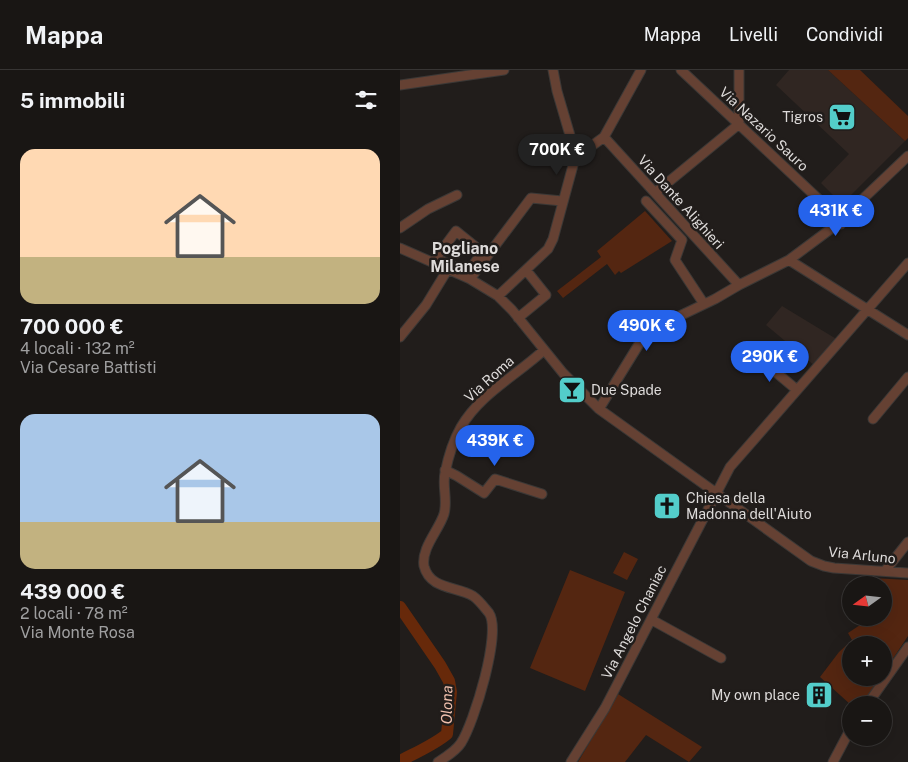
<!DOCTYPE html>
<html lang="it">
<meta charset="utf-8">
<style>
body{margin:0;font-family:"Public Sans",sans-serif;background:#262322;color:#f1f3f6;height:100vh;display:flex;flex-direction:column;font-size:19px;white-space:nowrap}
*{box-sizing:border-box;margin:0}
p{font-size:16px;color:#9f9fa0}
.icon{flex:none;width:28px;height:28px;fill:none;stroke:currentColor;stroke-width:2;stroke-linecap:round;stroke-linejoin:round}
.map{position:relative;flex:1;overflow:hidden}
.panel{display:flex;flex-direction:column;background:#191614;width:400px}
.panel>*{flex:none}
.needle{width:32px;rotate:255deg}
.controls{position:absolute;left:442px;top:506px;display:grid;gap:10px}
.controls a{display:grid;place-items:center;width:50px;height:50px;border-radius:50%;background:#191614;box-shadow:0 5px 20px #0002,0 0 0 1px #373534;font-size:25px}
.price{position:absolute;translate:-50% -42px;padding:0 11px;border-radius:18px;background:#2563eb;color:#fff;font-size:16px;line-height:32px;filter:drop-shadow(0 1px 2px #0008)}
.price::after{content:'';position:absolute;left:50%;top:30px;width:15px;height:11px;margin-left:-8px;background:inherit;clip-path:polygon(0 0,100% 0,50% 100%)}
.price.on{background:#222;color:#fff}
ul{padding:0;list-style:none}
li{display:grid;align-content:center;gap:10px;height:265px;padding:0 20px}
li span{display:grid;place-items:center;height:155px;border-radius:15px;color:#555}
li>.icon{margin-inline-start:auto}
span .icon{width:90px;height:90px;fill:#fffc;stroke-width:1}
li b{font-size:21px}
h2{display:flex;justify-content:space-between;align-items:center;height:60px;padding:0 20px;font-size:21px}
header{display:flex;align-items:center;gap:30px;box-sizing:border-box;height:70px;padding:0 25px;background:#191614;border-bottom:1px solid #373534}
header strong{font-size:24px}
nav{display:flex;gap:28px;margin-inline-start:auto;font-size:18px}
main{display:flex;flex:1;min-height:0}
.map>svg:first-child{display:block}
</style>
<header>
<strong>Mappa</strong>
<nav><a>Mappa</a><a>Livelli</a><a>Condividi</a></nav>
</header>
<main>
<section class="panel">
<h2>5 immobili<svg class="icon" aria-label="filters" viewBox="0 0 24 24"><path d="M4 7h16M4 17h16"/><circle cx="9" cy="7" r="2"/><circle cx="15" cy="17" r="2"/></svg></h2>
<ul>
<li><span style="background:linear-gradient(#ffd9b3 70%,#c2b280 0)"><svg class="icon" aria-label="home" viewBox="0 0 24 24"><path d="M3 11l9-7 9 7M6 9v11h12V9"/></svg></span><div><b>700 000 €</b><p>4 locali · 132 m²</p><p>Via Cesare Battisti</p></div></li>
<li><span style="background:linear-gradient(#a9c7e8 70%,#c2b280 0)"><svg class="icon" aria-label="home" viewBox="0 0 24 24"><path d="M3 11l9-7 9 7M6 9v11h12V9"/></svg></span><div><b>439 000 €</b><p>2 locali · 78 m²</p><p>Via Monte Rosa</p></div></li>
</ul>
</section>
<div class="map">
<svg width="508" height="692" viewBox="0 0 508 692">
<rect width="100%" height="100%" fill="#211d1b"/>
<path fill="#302622" d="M389,0H428L505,71L442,134L421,113L449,84L376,15Z
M382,236L438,270L415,296L366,255Z"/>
<path fill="#542611" d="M428,0H460L508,46V68L505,71Z
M245,141L272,171L221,203L219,201L215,205L207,194L163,228L157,221L201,187L197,181Z
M224,482L238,489L227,510L213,503Z
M170,500L225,522L185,621L130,598Z
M472,508L508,510V566L484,602V575H451V608H480L461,635H451L420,607L439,582L452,570L448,563L460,555L458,548H484V515H461Z
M218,624L302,677L289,692L246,665L225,692H178Z"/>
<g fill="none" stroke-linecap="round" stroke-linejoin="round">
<path stroke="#67290a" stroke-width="12" d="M0,537L40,595L49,611L51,622L47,664C34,675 15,683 0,691"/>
<g stroke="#3b3836" stroke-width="11">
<path id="minor" d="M153,0L157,21L174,79L175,88
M281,0L428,138
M0,15L104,0
M204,67L339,215
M255,123L339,54V0
M246,131L282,170L275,190L304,234
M446,145L444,139L436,135L429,137L426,146L431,154H441L446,145L508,86
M0,158L28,139L57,125
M56,161L82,182L68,203L36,188Z
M0,178L70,209L98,226L112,240L163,303L199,339L411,491L424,496L434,498L508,503
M389,190L508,265
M70,209L131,128L162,131
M98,226L148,179L153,169L175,88L204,67L241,0
M118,248L146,225L126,200
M0,267L26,235L48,199
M359,288L397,320
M199,339L244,266L267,252L315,229L339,215L389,190L436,155
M473,349L508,307
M45,400L57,406L84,423L95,409L142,424
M485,501L508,472
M252,550L321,588
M467,635L508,577
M38,692C46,687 56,681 61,673C74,653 102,562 89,543C84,537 79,530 73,526C57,516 30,520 24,496C21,478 39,460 44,444C48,430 42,416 45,403C48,388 53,371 61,357C80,324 117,305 144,280
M171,692L205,638L330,397L508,193
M433,692L451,658"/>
</g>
<use href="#minor" stroke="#654133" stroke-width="9"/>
</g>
<defs>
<g id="supermarket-square" transform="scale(1.4375)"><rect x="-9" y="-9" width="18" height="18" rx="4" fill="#53cdca" stroke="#211d1b"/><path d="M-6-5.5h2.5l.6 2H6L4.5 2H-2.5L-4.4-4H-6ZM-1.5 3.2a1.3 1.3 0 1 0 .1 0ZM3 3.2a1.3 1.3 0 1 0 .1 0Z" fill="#111"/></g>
<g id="bar-square" transform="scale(1.4375)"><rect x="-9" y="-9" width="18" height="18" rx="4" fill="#53cdca" stroke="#211d1b"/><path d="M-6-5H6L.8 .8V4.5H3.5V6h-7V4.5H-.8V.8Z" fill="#111"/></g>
<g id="church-square" transform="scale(1.4375)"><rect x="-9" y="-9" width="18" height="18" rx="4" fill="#53cdca" stroke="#211d1b"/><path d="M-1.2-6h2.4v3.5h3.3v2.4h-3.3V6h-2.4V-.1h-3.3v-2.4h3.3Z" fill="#111"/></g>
<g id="building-square" transform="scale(1.4375)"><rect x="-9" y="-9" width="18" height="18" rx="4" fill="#53cdca" stroke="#211d1b"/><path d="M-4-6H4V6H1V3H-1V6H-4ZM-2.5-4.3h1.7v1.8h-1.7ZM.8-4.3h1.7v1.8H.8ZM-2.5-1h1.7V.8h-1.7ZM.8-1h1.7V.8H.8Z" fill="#111"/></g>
</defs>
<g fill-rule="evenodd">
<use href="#supermarket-square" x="442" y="47"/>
<use href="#bar-square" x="172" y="320"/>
<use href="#church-square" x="267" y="436"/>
<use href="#building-square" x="419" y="625"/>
</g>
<g text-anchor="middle" stroke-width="5" stroke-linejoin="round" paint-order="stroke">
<g font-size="14" fill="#dedbda" stroke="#211d1b" text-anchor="end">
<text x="423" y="52">Tigros</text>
<text x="191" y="325" text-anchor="start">Due Spade</text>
<text x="286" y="433" text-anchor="start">Chiesa della<tspan x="286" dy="16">Madonna dell'Aiuto</tspan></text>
<text x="400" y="630">My own place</text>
</g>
<g font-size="14" fill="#dedbda" stroke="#211d1b">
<text transform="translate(364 59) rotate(43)" y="5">Via Nazario Sauro</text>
<text transform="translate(281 132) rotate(48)" y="5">Via Dante Alighieri</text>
<text transform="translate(89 309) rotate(-42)" y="5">Via Roma</text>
<text transform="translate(462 485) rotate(6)" y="5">Via Arluno</text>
<text transform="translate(234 552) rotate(-63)" y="5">Via Angelo Chaniac</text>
</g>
<g font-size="15" font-style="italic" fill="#efbfac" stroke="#211d1b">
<text transform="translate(47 635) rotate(-89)" y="5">Olona</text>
</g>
<g font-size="16" font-weight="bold" fill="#dedbda" stroke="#211d1b">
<text x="65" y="184">Pogliano<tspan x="65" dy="18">Milanese</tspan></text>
</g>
</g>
</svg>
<div class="controls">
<a><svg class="needle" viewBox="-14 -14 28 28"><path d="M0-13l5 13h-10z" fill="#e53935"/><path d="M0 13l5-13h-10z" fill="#9f9fa0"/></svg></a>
<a>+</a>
<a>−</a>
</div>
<b class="price on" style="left:157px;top:106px">700K €</b>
<b class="price" style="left:436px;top:167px">431K €</b>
<b class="price" style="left:247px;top:282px">490K €</b>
<b class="price" style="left:370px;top:313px">290K €</b>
<b class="price" style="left:95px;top:397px">439K €</b>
</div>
</main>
